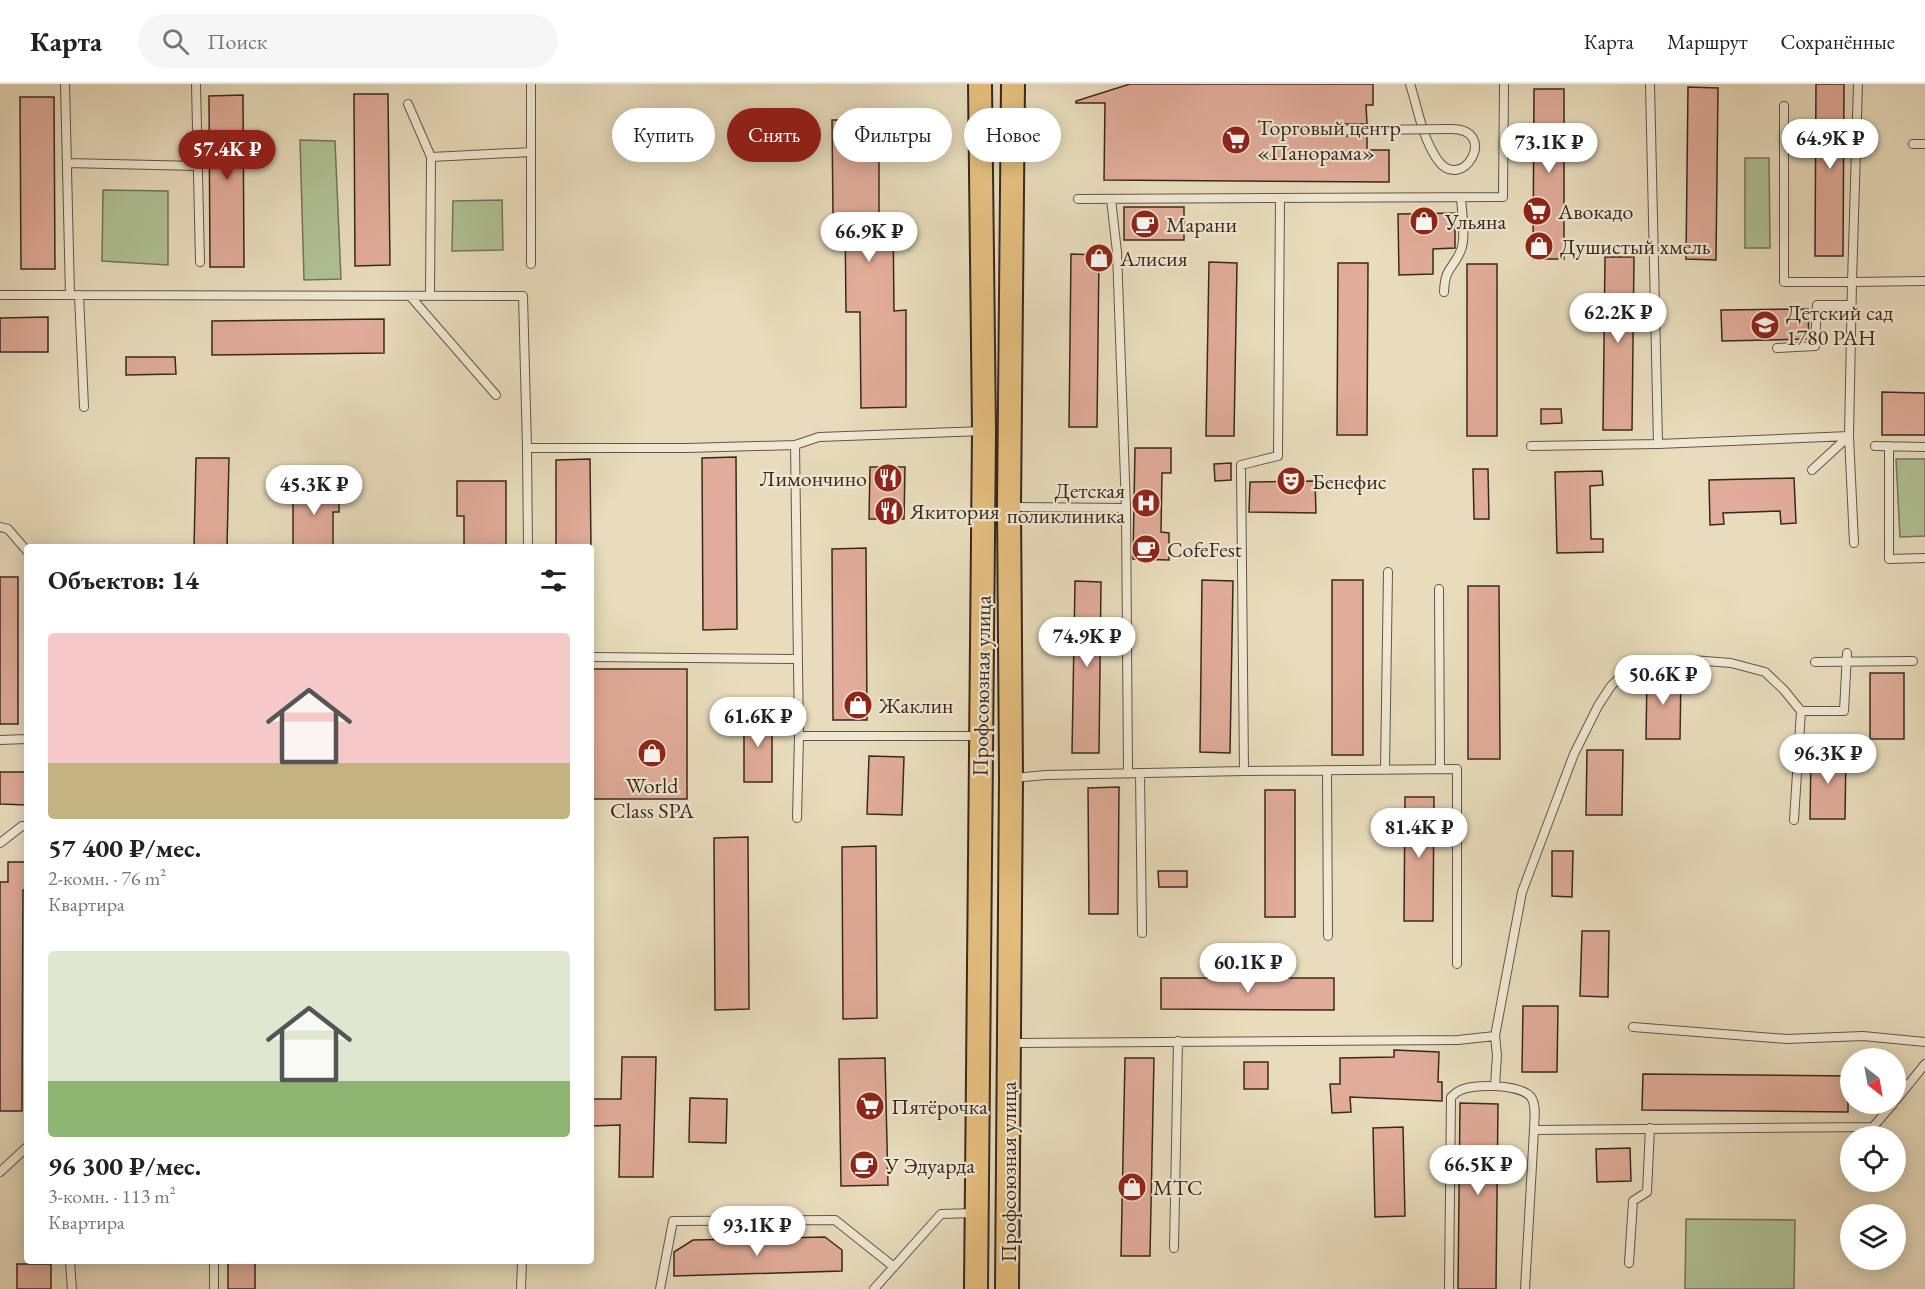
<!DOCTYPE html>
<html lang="ru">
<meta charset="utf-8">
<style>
body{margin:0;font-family:"EB Garamond",serif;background:#f6f6f6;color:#222;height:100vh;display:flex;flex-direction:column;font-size:22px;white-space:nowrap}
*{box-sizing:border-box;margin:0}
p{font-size:20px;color:#767676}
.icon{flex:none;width:33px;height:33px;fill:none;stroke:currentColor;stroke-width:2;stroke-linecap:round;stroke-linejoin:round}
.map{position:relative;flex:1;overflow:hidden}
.drawer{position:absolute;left:24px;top:460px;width:570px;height:720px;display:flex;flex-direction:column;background:#fff;border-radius:6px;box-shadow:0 3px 15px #0003}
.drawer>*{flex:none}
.guide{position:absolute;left:612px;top:24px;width:570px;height:54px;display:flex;gap:12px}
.needle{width:39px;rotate:149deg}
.controls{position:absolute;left:1840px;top:964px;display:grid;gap:12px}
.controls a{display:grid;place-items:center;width:66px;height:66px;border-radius:50%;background:#fff;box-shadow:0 3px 15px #0003;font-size:30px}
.price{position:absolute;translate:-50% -51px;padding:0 14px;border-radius:21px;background:#fff;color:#222;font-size:20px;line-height:39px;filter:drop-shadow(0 2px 3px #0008)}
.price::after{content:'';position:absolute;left:50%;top:36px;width:18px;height:14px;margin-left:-9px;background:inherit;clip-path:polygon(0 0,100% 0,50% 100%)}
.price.on{background:#8f2418;color:#fff}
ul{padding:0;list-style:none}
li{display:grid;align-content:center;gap:12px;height:318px;padding:0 24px}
li span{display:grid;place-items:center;height:186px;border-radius:6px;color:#555}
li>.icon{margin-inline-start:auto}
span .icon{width:108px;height:108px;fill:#fffc;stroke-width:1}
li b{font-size:26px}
h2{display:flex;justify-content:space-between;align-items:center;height:72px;padding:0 24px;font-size:26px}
.tag{padding:0 21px;border-radius:27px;background:#fff;box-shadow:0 3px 15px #0003;font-size:21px;line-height:54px}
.tag.on{background:#8f2418;color:#fff}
header{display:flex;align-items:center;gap:36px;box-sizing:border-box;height:84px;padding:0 30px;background:#fff;border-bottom:2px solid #e0e0e0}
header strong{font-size:28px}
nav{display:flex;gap:33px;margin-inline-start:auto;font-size:21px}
.search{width:420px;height:54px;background:#f6f6f6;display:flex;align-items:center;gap:15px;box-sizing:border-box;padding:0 21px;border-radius:33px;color:#767676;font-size:22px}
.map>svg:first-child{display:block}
</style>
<header>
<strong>Карта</strong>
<div class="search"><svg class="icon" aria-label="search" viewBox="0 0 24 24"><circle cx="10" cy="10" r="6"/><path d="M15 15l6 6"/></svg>Поиск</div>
<nav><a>Карта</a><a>Маршрут</a><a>Сохранённые</a></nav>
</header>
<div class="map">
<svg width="1925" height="1205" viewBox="0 0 1925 1205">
<rect width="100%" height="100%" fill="#e8dcbc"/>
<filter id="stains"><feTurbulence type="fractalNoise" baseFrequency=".00333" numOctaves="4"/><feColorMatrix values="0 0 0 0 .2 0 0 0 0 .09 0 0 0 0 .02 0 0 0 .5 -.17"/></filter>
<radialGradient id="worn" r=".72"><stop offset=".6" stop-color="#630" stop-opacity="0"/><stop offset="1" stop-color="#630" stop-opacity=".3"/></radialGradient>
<path fill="#b0c295" stroke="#74755a" stroke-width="1.5" d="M300,56L335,57L341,195L304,196Z
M1745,74H1769L1770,164H1745Z
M103,106L168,107V181L102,177Z
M502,116L503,166L452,167L453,117Z
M1896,375H1925V452L1900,453Z
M1686,1135L1795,1136L1794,1205H1685Z"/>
<path fill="#e1ac99" stroke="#39281f" stroke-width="1.5" d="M1130,0H1373V21H1366L1367,40H1345L1341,43L1340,47L1345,52H1367V66H1389V98L1104,96L1105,19H1076V17Z
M1816,0H1844L1843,172H1815Z
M1688,3L1718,4L1716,176L1686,175Z
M1534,5H1564V175H1533Z
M354,10H388L390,181L355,182Z
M243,11L244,183H210L209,12Z
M20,13H54L55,185H21Z
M832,36H879V130H893L894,227L906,226V323L861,324L860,228H846L845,132H833Z
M1124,123H1184V156H1124Z
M1455,129V164L1433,165V190L1399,191L1398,130Z
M1071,170L1099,171L1097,343H1069Z
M1605,173H1634L1632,346H1603Z
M1209,178L1237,179L1234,352H1206Z
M1338,179H1368L1367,351H1337Z
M1467,180H1497V352H1467Z
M1808,225L1809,255L1722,257L1721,226Z
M48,233V268H0V234Z
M384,235V269L212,271V237Z
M126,273H175L176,290L126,291Z
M1882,308L1925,309V351H1882Z
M1541,325H1561L1562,339L1541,340Z
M1135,364H1171V389H1162L1161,448L1169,449V476L1133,475Z
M736,373L737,545L703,546L702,374Z
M196,374H229L227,464H194Z
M590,375L591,464H556V376Z
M1231,379V396L1215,397L1214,380Z
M870,383H905L904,435H869Z
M1473,385H1488L1489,435H1474Z
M1602,387L1603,401L1590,402L1591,455H1603V468L1557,469L1555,388Z
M1794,394L1796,439L1781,440L1780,427L1723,429L1724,440L1710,441L1709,396Z
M457,397H506V464H464V432H457Z
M1315,397L1316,429L1249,428L1250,398Z
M339,401V428H333V464H293V402Z
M866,464L867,636H833L832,465Z
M0,493H18V640H0Z
M1202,496L1233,497L1230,669L1200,668Z
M1332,496H1363V671H1332Z
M1075,497L1101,498L1099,669H1072Z
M1468,502H1499L1500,675H1468Z
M593,585H687V715H593Z
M1870,589H1904V655H1870Z
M1647,590H1681L1680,655H1646Z
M744,629H772V698H744Z
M1587,666H1623L1622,731H1586Z
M1811,667L1846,668L1845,735H1810Z
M869,672L904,673L902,731L867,730Z
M0,688H27V721L0,720Z
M1119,703L1118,830H1089L1088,704Z
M1265,706H1295V833H1265Z
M1405,713H1434L1433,837H1404Z
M748,753L749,925L715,926L714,754Z
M876,762L877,934L843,935L842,763Z
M1552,767H1573L1572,813L1552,812Z
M8,778H27V806H23L22,1027H0V798H8Z
M1158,787H1187V803H1159Z
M1582,847H1609L1608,913L1580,912Z
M1161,894H1334V926L1161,925Z
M1523,922H1558L1557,988H1522Z
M1394,966L1439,968L1438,998H1442V1017L1350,1013L1351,1028L1332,1029L1330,1000H1340V974L1394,973Z
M622,973H656L653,1093H619L620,1041L591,1042V1015H621Z
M885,974L888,1101L841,1102L839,975Z
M1125,974H1154L1150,1172H1121Z
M1244,978H1268V1005H1244Z
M1643,990L1848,992V1028L1642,1026Z
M690,1014L727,1015L726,1059L689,1058Z
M1460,1019L1498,1020L1496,1205H1458Z
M1403,1043L1405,1132L1375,1133L1373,1044Z
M1630,1064L1631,1097L1597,1098L1596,1065Z
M825,1153L842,1166V1187L674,1192V1168L693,1156Z
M228,1178H255V1205H228Z
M17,1180H51V1205H17Z"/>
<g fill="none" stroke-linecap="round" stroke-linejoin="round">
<g stroke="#655546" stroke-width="10">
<path id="service" d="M65,0L70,211L523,212L527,364H687L795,361L819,353L983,347
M196,0L200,178
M1410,0C1418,25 1422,53 1437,75C1462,112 1501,44 1450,45
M1650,0L1658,360
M408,20L431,73
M1784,22V198H1852L1858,0
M1346,46H1367
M1913,60H1925
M67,79L198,82
M1078,115L1503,113L1504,0
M1111,115L1117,168L1126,424L1128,690
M531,180V0
M1444,208C1445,182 1453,186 1461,166C1466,154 1462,128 1461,114
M0,211H70
M79,211L84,323
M410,212L496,311
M430,212L431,73L531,68
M1777,264L1815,262L1817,221H1851
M1849,352L1854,459
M795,361L799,652H979
M1531,362L1658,360L1849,352L1852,198L1925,197
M1875,362L1925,363
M1889,362V475L1925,474
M527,364L528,464
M1812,386L1849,352
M1010,423L1126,424
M0,443L8,445L27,467
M1439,505L1440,685
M591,573L797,575
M1815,578L1913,577
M0,656L27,655
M1799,660L1821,659
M1327,686L1328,852
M1385,686L1388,488
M1244,687L1457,685V880
M1140,689L1142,849
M1013,694L1046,691L1244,687L1241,381L1278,372L1280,114
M797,734L799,652
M1794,736L1801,627
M0,759L22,742H27
M1633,943L1787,955L1863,952L1925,958
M1011,959L1458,956L1495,952
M1495,1002L1497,971L1495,952L1522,808L1574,670L1598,622L1611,602L1625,588L1643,582L1692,576L1731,579L1765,588L1784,606L1801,627H1844L1847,569
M1896,1016L1925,980
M0,1088L27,1063
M1174,1164L1178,957
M70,1178L72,1205
M214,1178V1205
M1629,1179L1633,1117L1647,1108L1650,1044
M521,1205L522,1178
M660,1205L673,1137L835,1136L894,1183
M874,1205L941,1130L974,1129
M1449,1205L1451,1013C1454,1011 1456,1008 1459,1007C1472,999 1520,1000 1531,1013C1537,1022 1534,1036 1534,1046
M1525,1205L1534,1046L1873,1043L1893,1020"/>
</g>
<g stroke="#39281f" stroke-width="26">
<path id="primary" d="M976,1205L984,347L980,0
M1007,1205L1011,694L1009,423L1013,0"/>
</g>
<use href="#service" stroke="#f0e8d3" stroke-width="8"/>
<use href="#primary" stroke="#e4be7e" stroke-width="22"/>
<g stroke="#655546" stroke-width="10" stroke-linecap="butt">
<path id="service-bridge" d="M1367,46L1450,45"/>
</g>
<use href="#service-bridge" stroke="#f0e8d3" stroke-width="8"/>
</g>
<defs>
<g id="supermarket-disc" transform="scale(1.5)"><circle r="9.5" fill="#8f2418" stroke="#f0e8d3"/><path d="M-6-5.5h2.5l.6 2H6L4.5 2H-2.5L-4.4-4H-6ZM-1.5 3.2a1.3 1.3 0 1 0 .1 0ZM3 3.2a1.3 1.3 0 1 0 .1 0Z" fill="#fff"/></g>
<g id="shop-disc" transform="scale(1.5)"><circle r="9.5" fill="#8f2418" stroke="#f0e8d3"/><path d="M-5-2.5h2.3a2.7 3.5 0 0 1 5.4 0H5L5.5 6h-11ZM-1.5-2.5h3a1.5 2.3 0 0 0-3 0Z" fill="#fff"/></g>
<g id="cafe-disc" transform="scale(1.5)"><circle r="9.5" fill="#8f2418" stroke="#f0e8d3"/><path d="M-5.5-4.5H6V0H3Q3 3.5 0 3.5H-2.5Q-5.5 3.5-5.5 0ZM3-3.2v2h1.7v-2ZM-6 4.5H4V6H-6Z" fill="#fff"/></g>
<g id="school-disc" transform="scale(1.5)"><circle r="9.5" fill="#8f2418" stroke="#f0e8d3"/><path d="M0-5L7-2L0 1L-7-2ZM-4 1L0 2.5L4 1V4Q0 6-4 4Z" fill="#fff"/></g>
<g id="restaurant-disc" transform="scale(1.5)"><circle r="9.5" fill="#8f2418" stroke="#f0e8d3"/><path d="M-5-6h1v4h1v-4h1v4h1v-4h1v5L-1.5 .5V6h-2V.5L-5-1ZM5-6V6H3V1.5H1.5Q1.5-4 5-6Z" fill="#fff"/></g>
<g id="theatre-disc" transform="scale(1.5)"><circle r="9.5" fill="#8f2418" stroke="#f0e8d3"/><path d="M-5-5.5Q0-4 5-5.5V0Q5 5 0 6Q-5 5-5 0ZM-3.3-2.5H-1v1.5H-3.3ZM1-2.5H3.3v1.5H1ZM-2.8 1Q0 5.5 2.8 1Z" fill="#fff"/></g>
<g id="hospital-disc" transform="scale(1.5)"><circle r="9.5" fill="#8f2418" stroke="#f0e8d3"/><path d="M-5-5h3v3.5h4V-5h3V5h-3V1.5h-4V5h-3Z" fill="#fff"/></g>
</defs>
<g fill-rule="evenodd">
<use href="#supermarket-disc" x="1236" y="56"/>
<use href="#supermarket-disc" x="1537" y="127"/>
<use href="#shop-disc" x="1424" y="137"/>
<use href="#cafe-disc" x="1145" y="140"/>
<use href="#shop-disc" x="1539" y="162"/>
<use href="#shop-disc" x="1099" y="174"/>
<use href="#school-disc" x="1765" y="241"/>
<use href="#restaurant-disc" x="888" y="394"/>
<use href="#theatre-disc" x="1291" y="397"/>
<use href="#hospital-disc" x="1146" y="419"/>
<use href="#restaurant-disc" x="889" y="427"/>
<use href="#cafe-disc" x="1146" y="465"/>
<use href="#shop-disc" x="858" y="621"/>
<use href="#shop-disc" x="652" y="669"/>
<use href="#supermarket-disc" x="870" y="1022"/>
<use href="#cafe-disc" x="864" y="1081"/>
<use href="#shop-disc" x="1132" y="1103"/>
</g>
<g text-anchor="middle" stroke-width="4.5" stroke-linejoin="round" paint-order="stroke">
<g font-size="22" fill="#39281f" stroke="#f0e8d3" text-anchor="start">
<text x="1257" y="51">Торговый центр<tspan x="1257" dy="25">«Панорама»</tspan></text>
<text x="1558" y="135">Авокадо</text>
<text x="1445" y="145">Ульяна</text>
<text x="1166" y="148">Марани</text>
<text x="1560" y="170">Душистый хмель</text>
<text x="1120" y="182">Алисия</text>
<text x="1786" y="236">Детский сад<tspan x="1786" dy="25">1780 РАН</tspan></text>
<text x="867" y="402" text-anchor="end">Лимончино</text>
<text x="1312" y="405">Бенефис</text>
<text x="1125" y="414" text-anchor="end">Детская<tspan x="1125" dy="25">поликлиника</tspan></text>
<text x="910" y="435">Якитория</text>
<text x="1167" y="473">CofeFest</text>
<text x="879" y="629">Жаклин</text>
<text x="652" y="709" text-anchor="middle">World<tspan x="652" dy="25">Class SPA</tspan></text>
<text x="891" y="1030">Пятёрочка</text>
<text x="885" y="1089">У Эдуарда</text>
<text x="1153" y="1111">МТС</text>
</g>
<g font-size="22" fill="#39281f" stroke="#f0e8d3">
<text transform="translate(981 602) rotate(-89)" y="8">Профсоюзная улица</text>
<text transform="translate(1008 1088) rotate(-90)" y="8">Профсоюзная улица</text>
</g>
</g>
<rect width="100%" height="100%" filter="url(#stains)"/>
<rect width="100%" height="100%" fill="url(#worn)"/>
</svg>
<div class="controls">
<a><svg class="needle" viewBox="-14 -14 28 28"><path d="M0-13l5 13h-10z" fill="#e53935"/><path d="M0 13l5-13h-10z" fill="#767676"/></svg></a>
<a><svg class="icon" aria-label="locate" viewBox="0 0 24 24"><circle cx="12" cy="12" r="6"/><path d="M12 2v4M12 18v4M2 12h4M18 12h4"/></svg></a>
<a><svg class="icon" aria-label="layers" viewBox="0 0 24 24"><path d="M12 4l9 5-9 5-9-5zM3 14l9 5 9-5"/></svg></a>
</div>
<b class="price" style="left:1830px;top:86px">64.9K ₽</b>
<b class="price" style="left:1549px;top:90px">73.1K ₽</b>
<b class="price on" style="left:227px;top:97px">57.4K ₽</b>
<b class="price" style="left:869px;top:179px">66.9K ₽</b>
<b class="price" style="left:1618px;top:260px">62.2K ₽</b>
<b class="price" style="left:314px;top:432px">45.3K ₽</b>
<b class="price" style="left:1087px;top:584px">74.9K ₽</b>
<b class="price" style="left:1663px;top:622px">50.6K ₽</b>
<b class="price" style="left:758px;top:664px">61.6K ₽</b>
<b class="price" style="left:1828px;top:701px">96.3K ₽</b>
<b class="price" style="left:1419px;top:775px">81.4K ₽</b>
<b class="price" style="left:1248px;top:910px">60.1K ₽</b>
<b class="price" style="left:1478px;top:1112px">66.5K ₽</b>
<b class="price" style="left:757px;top:1173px">93.1K ₽</b>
<div class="guide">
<a class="tag">Купить</a>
<a class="tag on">Снять</a>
<a class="tag">Фильтры</a>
<a class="tag">Новое</a>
</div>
<section class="drawer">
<h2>Объектов: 14<svg class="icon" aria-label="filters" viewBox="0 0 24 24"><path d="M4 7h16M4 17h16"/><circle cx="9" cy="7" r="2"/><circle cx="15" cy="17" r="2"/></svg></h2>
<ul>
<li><span style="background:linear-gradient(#f6c9c9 70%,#c2b280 0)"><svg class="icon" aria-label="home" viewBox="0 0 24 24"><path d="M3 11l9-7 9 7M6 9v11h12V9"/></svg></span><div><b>57 400 ₽/мес.</b><p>2-комн. · 76 m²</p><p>Квартира</p></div></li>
<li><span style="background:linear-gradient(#dfe7d0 70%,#8fb573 0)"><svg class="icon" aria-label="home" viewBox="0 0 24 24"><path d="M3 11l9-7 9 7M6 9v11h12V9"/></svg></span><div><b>96 300 ₽/мес.</b><p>3-комн. · 113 m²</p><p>Квартира</p></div></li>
</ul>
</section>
</div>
